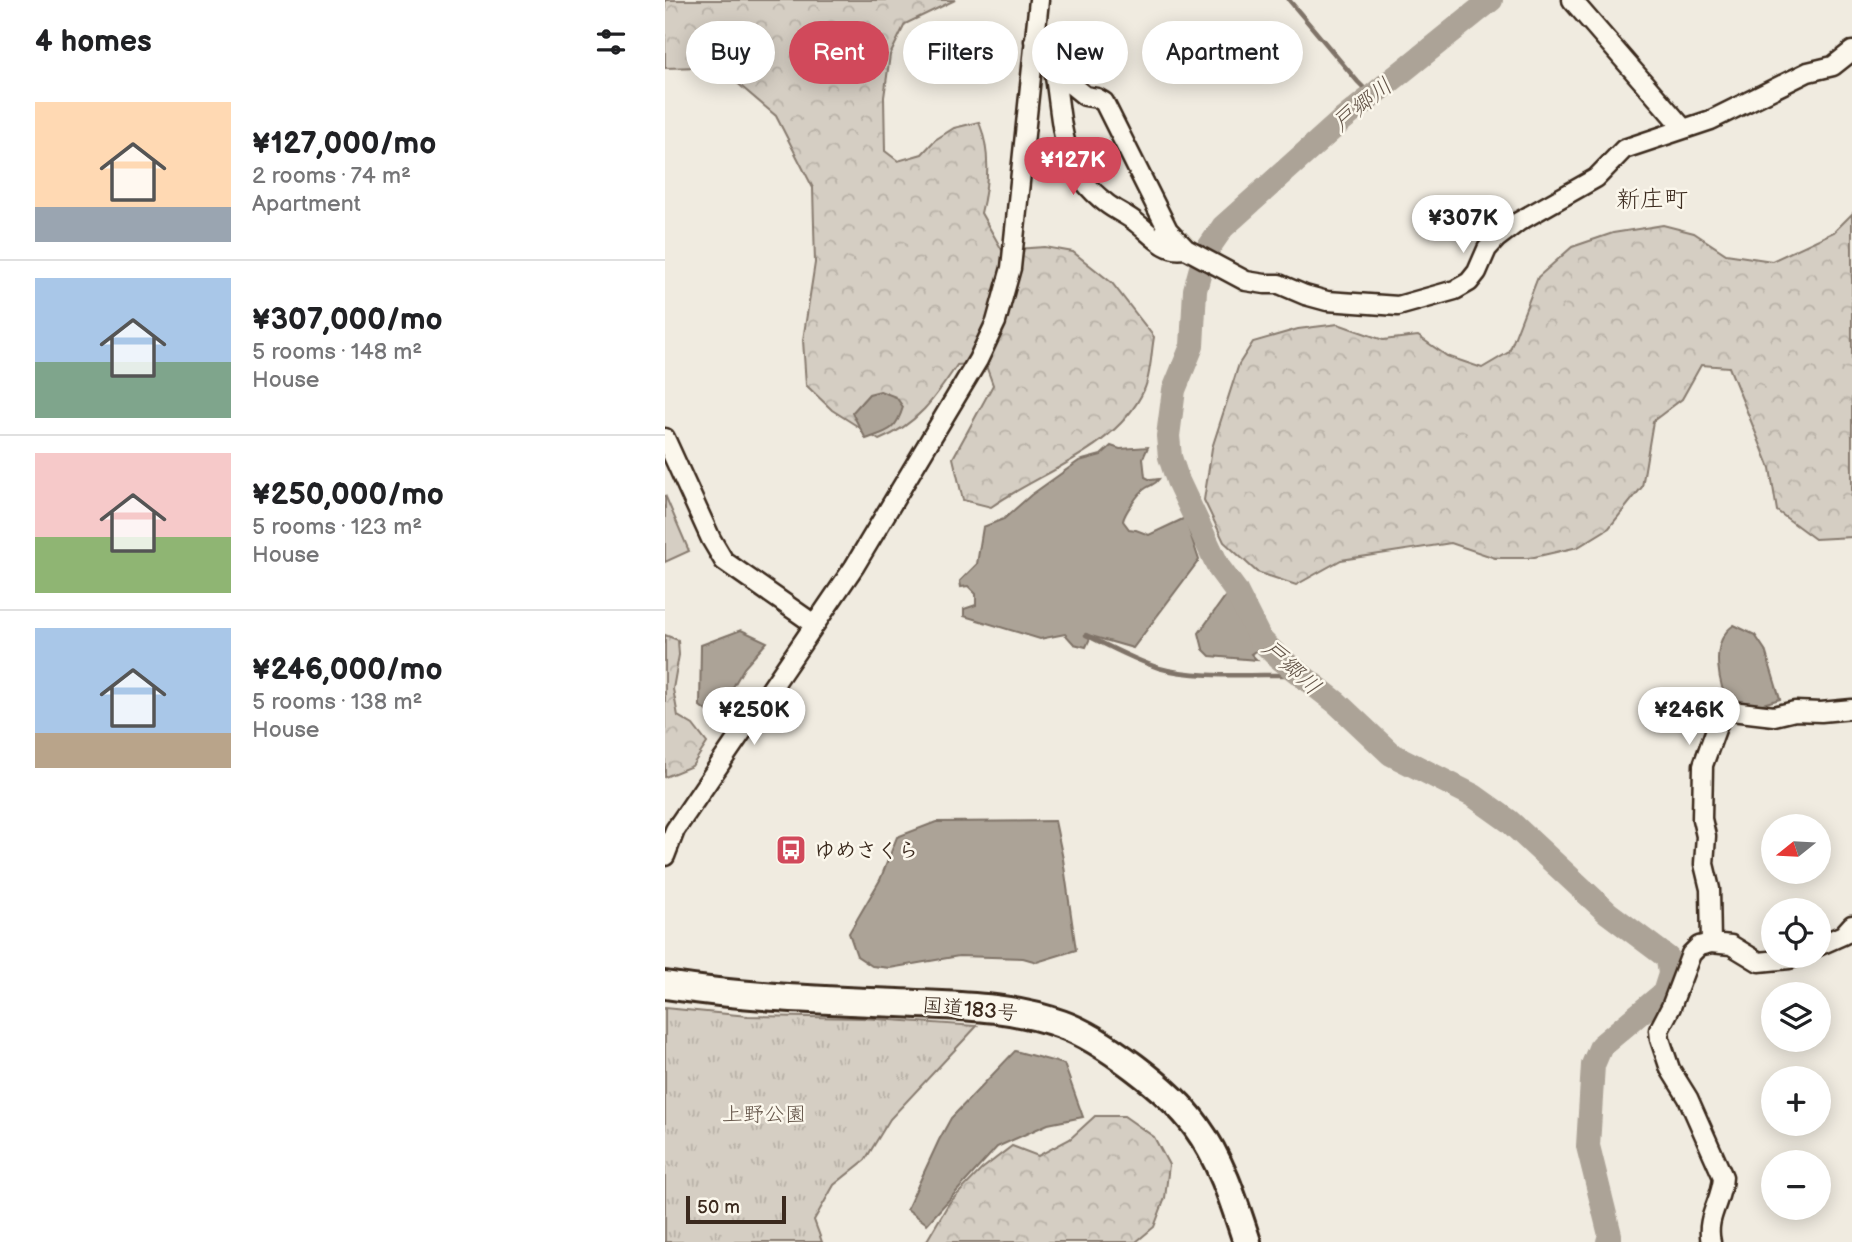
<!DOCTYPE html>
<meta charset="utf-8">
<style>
body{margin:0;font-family:"Balsamiq Sans","Klee One",sans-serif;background:#f6f6f6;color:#202124;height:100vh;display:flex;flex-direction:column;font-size:26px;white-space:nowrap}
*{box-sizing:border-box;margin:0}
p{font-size:23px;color:#757577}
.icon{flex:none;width:38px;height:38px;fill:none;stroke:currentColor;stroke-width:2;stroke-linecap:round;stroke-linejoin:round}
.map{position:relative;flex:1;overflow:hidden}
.sheet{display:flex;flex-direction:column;background:#fff;width:665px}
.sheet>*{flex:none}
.guide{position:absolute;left:21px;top:21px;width:665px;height:63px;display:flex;gap:14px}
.needle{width:46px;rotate:252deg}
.buttons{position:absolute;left:1096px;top:814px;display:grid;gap:14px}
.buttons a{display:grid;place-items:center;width:70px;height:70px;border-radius:50%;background:#fff;box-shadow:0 4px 18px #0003;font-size:35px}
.scale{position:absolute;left:21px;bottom:18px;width:100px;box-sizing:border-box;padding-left:7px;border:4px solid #3b2a1e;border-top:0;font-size:19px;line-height:24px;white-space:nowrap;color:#3b2a1e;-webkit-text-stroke:5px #fbf7ec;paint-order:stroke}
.price{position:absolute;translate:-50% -60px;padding:0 16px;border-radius:24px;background:#fff;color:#222;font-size:23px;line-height:46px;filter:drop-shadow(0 2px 4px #0008)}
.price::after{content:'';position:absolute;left:50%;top:42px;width:21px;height:16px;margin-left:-10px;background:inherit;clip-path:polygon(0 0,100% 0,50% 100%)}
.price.on{background:#d1495b;color:#fff}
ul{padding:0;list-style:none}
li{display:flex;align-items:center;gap:21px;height:175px;padding:0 35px}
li+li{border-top:2px solid #e0e0e0}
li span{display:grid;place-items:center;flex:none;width:196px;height:140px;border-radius:0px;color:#555}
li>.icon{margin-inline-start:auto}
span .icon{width:84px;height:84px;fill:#fffc;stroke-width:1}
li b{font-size:30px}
h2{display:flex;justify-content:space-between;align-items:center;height:84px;padding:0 35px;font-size:30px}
.tag{padding:0 24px;border-radius:32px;background:#fff;box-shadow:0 4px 18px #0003;font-size:24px;line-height:63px}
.tag.on{background:#d1495b;color:#fff}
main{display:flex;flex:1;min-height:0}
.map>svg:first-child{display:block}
</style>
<main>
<section class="sheet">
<h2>4 homes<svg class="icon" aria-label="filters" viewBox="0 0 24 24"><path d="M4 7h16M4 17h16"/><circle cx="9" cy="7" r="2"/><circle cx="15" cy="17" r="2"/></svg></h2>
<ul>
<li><span style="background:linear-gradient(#ffd9b3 75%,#9aa5b1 0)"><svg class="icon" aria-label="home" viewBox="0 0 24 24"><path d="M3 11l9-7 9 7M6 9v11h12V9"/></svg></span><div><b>¥127,000/mo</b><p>2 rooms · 74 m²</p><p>Apartment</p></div></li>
<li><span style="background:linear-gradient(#a9c7e8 60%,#7fa58c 0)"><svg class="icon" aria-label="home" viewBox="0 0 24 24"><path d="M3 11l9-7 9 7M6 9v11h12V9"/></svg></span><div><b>¥307,000/mo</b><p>5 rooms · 148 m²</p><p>House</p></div></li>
<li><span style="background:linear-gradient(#f6c9c9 60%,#8fb573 0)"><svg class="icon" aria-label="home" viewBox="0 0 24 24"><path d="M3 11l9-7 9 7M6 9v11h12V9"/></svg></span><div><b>¥250,000/mo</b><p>5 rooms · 123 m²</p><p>House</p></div></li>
<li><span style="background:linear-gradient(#a9c7e8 75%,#b9a48a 0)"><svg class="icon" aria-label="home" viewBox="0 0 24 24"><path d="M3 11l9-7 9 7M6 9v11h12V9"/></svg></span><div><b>¥246,000/mo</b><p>5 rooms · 138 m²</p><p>House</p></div></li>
</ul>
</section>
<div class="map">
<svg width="1187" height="1242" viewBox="0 0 1187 1242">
<defs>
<pattern id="forest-crowns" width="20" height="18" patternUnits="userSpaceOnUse" patternTransform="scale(1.75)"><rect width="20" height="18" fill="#d5cec3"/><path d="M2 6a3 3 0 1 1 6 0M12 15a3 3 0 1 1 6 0" fill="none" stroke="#b8b1a7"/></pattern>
<pattern id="park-tufts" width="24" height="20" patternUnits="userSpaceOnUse" patternTransform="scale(1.75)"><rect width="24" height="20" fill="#d5cec3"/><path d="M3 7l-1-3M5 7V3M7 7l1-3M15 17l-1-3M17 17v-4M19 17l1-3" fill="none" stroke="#b8b1a7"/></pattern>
</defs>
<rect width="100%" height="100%" fill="#f0ebe0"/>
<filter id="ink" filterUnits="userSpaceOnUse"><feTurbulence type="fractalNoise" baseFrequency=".0143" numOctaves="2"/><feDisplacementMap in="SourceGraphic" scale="14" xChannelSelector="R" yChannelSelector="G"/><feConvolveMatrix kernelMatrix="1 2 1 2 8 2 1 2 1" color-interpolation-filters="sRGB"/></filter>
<g filter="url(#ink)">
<path fill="url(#forest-crowns)" stroke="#887c70" stroke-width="2" d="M0,0H290L240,24L225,55L219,97L220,151L233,161L257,154L270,140L289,128L314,122C326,152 324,182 316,213L337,250L380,247L408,252L447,283L489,337C486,353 486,375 479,390C452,449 376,472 326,507L298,500L288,458L328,385L320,363L292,365C270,398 252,425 214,440L167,410L141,385L138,340L150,263L148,188L111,116L70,81L36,67L0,68Z
M1187,214V537L1150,539L1112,511L1105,468L1064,367L1036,365L1017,399L988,421L977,487L944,528L913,547L865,558H830L786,543L676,560L631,585L592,572L559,542L539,500L547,448L574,364L588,342L633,329L673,324L718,340L753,336L782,356L817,368L844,352L873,277L907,247L948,233L998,225L1029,233L1061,254L1107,261L1169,232Z
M0,635L13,640L14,655L8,689L13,716L28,725L42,743L27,766L0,777Z
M430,1116H459L489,1137L504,1165L500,1198L489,1227L471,1242H261L284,1203L317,1169L347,1146L373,1156L405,1139Z"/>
<path fill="url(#park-tufts)" stroke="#887c70" stroke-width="2" d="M0,1008L83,1016L197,1018L312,1026L225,1119L200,1160L169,1185L149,1220L157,1242H0Z"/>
<path fill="#d5cec3" stroke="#887c70" stroke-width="2" d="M0,495L24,551L0,562Z"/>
<path fill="#aca397" stroke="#7f7367" stroke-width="2" d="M215,391L231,397L238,407C231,431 223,431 201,439L187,413L204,394Z
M446,446L455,449L483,447L478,458L480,477L486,480L494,479C490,485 487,484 481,488C474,492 459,514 458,521L464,529L471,530L484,535L520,518L534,560L468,648L426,636L421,647L409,644L400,634L375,639L299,616V609L311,605V594L303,586L296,587L295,581L312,564L318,527L339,519L366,495L414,461L436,455Z
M562,594L583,635L598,654L592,650L586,654L592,660L545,656L538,649L534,633Z
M1069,625L1090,635L1100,650L1115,699L1066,713C1055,687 1042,643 1069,625Z
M76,630L102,642L79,668L50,718L35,706L36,645Z
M390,821L398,859L411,950L372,962L358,958L294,956L225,968L207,966L192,956L184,933L215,880L232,837L271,822Z
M350,1051L399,1064L418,1117L383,1124L332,1147L262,1224L242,1209L274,1140L286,1118Z"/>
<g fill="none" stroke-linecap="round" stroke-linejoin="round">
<path stroke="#7f7367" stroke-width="4.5" d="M624,0L693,82L708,97
M421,635C445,647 469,660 494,668C531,679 594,674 634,675"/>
<path stroke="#aca397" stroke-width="24" d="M826,0L676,121L558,227L540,253L530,290L527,346L509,390L503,436L505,457L513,481L554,568L571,591L595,639L613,657L672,703L726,754L809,796L844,821L943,913L1003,958L1005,974L999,993L936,1046L928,1065L923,1146L945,1235L943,1242"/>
<g stroke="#3b2a1e" stroke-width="23">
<path id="minor" d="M907,0L1018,128
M369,41L378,43L404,83L420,96L432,98L439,102L503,230L521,249L581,281L600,284H614L640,295L662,301L733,306L790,290L804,282L812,272L822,249L832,238L853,222L931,178L959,149L1046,120L1143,72L1168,66L1187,51
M388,66C399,120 391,165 441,203C451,211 463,215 473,224C486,234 501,253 519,249
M0,438L46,539L59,561L149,624
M0,856L10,830L189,567L313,360L331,322L346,268L374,0
M1046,943L1045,889L1039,864L1041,836L1037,819L1038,765L1058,710L1109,716L1130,711L1156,712L1187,709
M1153,946L1178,935L1187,925
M1046,1242C1040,1217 1057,1201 1058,1177L1023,1098L1005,1069L995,1039L994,1030L1006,1007L1026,954L1034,946L1046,943L1066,945L1094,962L1124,959L1133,956"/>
</g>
<g stroke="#3b2a1e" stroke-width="32">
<path id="highway" d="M0,985C77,997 155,1000 233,1003C288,1006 344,1005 396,1024C436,1038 506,1091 531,1126C556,1160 569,1202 582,1242"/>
</g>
<use href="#minor" stroke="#fbf7ec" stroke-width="18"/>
<use href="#highway" stroke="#fbf7ec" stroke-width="26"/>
</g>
</g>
<defs>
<g id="bus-square" transform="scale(1.575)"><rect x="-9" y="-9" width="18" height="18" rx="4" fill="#d1495b" stroke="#fbf7ec"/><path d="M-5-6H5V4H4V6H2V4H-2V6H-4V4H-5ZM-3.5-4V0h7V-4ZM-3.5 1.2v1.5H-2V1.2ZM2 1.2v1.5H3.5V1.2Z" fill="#fff"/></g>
</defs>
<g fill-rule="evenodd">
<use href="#bus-square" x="126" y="850"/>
</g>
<g text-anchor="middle" stroke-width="5" stroke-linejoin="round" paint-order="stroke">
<g font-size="21" font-weight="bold" fill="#3b2a1e" stroke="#fbf7ec" text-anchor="start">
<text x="149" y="857">ゆめさくら</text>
</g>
<g font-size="21" fill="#3b2a1e" stroke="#fbf7ec">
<text transform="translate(305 1009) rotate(5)" y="7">国道183号</text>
</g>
<g font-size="21" fill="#625347" stroke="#fbf7ec">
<text x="99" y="1121">上野公園</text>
</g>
<g font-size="23" font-style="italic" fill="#635448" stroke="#fbf7ec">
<text transform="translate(697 104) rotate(-39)" y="8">戸郷川</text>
<text transform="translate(627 667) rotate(42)" y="8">戸郷川</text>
</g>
<g font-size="24" fill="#3b2a1e" stroke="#fbf7ec">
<text x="987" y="207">新庄町</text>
</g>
</g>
</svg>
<div class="buttons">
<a><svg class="needle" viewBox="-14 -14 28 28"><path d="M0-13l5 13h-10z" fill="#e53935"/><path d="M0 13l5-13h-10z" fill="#757577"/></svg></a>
<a><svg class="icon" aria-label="locate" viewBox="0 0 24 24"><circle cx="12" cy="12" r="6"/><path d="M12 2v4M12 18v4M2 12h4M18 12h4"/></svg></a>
<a><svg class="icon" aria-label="layers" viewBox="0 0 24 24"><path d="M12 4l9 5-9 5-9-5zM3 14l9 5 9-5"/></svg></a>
<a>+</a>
<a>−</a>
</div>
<div class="scale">50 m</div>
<b class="price on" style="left:408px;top:197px">¥127K</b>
<b class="price" style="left:798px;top:255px">¥307K</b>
<b class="price" style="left:89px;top:747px">¥250K</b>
<b class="price" style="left:1024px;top:747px">¥246K</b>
<div class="guide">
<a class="tag">Buy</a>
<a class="tag on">Rent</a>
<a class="tag">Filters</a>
<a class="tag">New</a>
<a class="tag">Apartment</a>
</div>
</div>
</main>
